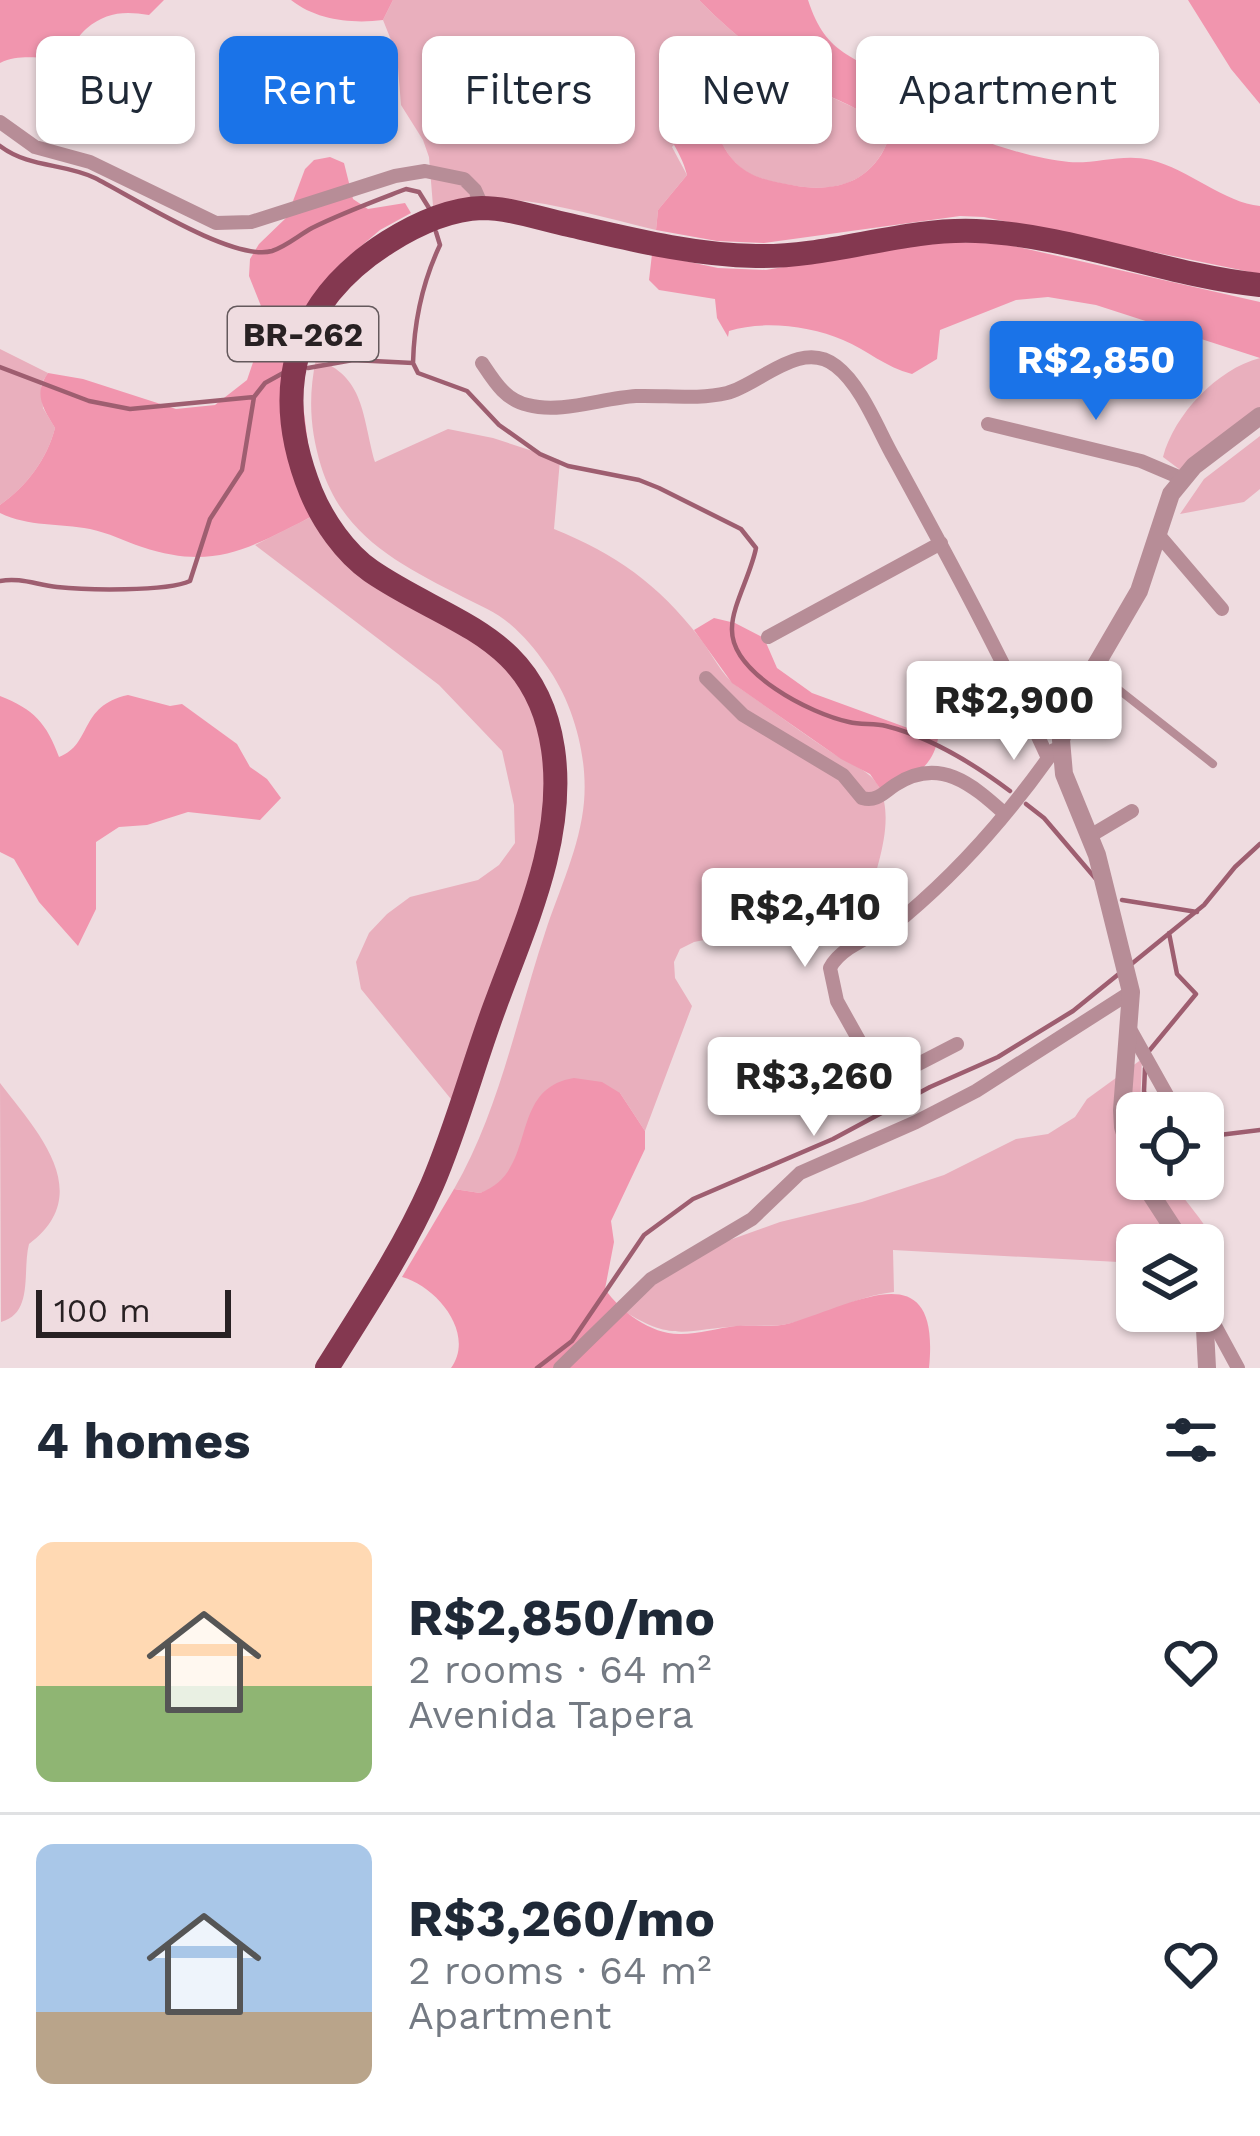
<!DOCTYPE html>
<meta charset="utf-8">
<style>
body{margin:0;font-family:"Work Sans",sans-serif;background:#f2f2f3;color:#1f2937;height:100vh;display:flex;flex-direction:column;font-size:45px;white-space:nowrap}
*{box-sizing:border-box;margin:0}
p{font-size:39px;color:#747a83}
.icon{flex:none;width:66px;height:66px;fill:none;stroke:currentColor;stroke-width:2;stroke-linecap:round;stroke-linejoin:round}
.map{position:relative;height:1368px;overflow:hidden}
.drawer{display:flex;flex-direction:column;background:#fff;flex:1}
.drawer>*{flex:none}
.hud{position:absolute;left:36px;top:36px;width:1188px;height:108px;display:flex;gap:24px}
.fabs{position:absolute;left:1116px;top:1092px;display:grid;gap:24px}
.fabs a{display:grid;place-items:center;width:108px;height:108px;border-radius:18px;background:#fff;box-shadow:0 3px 9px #0004;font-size:60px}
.scale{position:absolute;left:36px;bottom:30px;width:195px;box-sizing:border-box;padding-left:12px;border:6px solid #282123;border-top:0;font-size:33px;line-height:42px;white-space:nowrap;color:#282123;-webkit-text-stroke:9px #efdce0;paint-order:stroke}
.price{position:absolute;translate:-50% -102px;padding:0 27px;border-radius:12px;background:#fff;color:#222;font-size:39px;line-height:78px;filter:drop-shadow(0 3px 6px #0008)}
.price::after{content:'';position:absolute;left:50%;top:72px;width:36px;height:27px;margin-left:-18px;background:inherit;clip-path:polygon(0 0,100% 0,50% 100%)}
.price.current{background:#1a73e8;color:#fff}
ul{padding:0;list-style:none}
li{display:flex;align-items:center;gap:36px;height:300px;padding:0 36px}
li+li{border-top:3px solid #e0e1e3}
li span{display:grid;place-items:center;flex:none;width:336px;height:240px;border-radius:18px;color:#555}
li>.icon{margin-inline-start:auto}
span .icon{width:144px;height:144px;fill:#fffc;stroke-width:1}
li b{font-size:51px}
h2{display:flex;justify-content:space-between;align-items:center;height:144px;padding:0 36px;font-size:51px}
.tag{padding:0 42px;border-radius:18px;background:#fff;box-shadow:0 3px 9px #0004;font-size:42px;line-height:108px}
.tag.current{background:#1a73e8;color:#fff}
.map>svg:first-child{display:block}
</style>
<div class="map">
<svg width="1260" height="1368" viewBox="0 0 1260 1368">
<rect width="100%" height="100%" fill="#efdce0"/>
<path fill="#e9afbd" d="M393,0H699C728,30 761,56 795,80C827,101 872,103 887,143C869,185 832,193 791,185C777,183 757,179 745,171C723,155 714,129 710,104L672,147L687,175L658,210L656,230C582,213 508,186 433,206L429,157L423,140L401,105L397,55L383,20Z
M0,349L48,373L41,384L43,408L55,428C47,459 27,486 0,505Z
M1260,358V411L1183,472L1163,457C1174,415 1217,369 1260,358Z
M316,359C365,376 362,416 375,462L448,429L493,438L560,460L554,529C616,554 658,584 699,637C712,653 721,675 738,687C769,708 798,730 828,750C844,762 869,768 879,787C896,820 876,870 867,903L840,889L795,898L768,920L740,933L694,942L680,949L674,962L675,978L692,1006L645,1131L620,1093L492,1189L480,1193L454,1189C499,1112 517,1017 545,933C559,890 580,847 584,802C588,756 573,702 546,665C536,650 523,635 510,624C496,612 479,605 463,597C401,565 343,537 321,466C310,430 308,397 316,359Z
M1260,436V489L1244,502L1180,514L1204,479Z
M317,514L325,528L507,654L561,775L464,1115L361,989L356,962L369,933L387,914L410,897L478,880L499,865L515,843L514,805L502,751L439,685L255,545Z
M1142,1059L1137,1179H1171C1189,1210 1221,1234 1221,1271L1203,1269V1245H1137V1263L893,1250L894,1292C855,1296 824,1317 787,1324C772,1327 755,1325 740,1326C687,1329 674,1343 624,1311L670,1268L696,1252L780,1222L862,1202L944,1175L1016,1139L1048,1134L1075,1117L1087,1099Z
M0,1083C36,1130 97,1193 29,1244C22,1271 34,1313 1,1322Z"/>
<path fill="#f195ae" d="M0,0H164L149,15C124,11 106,12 86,29C79,35 73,46 66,51C45,64 23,51 0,63Z
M291,0H393L383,20C352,24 316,20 291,0Z
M699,0H808C827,59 856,53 896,86C904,92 909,100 916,106C947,132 1028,159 1069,162C1097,164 1123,153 1151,160C1188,169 1225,203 1260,206V274L984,217L960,216L764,243L717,241L656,230L658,210L687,175C678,138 650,129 671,84L683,81L703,88C716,118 715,150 746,171C758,179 778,183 792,185C832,193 870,184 887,143C872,103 827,101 795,79C761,56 728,30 699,0Z
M1188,0H1260V104L1231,69Z
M330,157L344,163L353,199L368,209L405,203L411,213L380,230L339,265L328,279L295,342L317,514C252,546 217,572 142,547C124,541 109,533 90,529C59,523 29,527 0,513V505C27,486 47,459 55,428C43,408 33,394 48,373L83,379L176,409L215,405L247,380L267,321L249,276L250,259L259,244L287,217L305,169L314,160Z
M932,241L1005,244L1260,302V358L1096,305L1048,297L1016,300L940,330L937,359L912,374C885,367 867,350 843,340C810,326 763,320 729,331L728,337L717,318L715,299L659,290L649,280L652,254L718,268L766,270Z
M714,618L735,623L764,638L777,668L812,693L938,739C931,772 909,778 881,790L870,774L841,759L732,683L694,630Z
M128,695L170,706L182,704L237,744L250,767L267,779L281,798L260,820L188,812L147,825L119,827L96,842V909L78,946L39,902L14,859L0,852V696C34,709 47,724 59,757C93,744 78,706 128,695Z
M574,1078L602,1082L620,1093L645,1131V1149L611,1221L614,1242L605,1289C621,1312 652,1335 681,1334C699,1334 718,1328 736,1326C754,1325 774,1328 791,1323C856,1304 941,1250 929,1368H451C476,1333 436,1286 402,1277L454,1189L480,1193C540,1171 506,1089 574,1078Z"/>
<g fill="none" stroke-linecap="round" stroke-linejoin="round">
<path stroke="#9e5e70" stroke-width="4.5" d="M0,146C29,168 64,163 95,178C131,196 233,262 272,251C287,246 299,235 312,228C342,213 375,201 406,189L419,192L429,208
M413,363C414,323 423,281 440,245L436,232
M0,367L89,401L130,409L254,397
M308,368L353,360L413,363L418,373L467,391L499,425L540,454L568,466L639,480L659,488L741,529L756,548C751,574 732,606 732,628C730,673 811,714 849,722C861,725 874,723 886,726C930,737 974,764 1010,791
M0,581C20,577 37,585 57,587C85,590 166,592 190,581L210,519L242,470L254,397L265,383L285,372
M1026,804L1044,818L1096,879
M1122,900L1197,912
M1129,966L1204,905L1235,867L1260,844
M1149,1051L1196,994L1177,974L1169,933
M1145,1068L1144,1091L1150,1113
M1203,1137L1260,1130
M537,1368L572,1341L644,1235L693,1199L833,1139L930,1087L998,1057L1073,1011L1120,973"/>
<path stroke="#b78d97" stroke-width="8" d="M1095,671L1213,764"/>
<path stroke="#b78d97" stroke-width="14" d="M0,122L35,147L90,162L216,223L251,222L395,176L425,171L464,179L475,190L483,208
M482,363C494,381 505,400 528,405C561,414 602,398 636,396C666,395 698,400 727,393C759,385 801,338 836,366C862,386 878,430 894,458C948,557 1001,655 1048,758
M988,424L1141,461L1181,478
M1157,533L1222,609
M768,637L941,543
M706,678L743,715L843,775L862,798C877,802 883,793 895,785C939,756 972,784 1005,814
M1090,836L1132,811
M1131,1031L1177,1113
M957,1044L893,1077L879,1076L837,1001L830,968C842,944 883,933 905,916C961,869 1012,810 1054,750
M1206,1309L1238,1368
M560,1368L651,1279L752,1219L800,1173L916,1122L976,1091L1131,992"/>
<path stroke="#b78d97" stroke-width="18" d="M1137,1171L1123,1127L1122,1110L1131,992L1097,855L1064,774L1061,740L1072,706L1139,591L1171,494L1194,466L1260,416
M1141,1179L1184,1245
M1203,1290L1207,1368"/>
<path stroke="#843850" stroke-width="24" d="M327,1368C364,1309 404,1249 432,1185C457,1127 473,1065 495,1006C525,924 566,838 553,749C536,634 450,625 371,571C345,553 323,521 311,492C269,388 295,301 388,242C415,225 450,209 482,208C510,208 541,219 569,225C630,239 693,255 756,256C830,258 901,228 976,231C1072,235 1164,275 1260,285"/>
</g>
<g text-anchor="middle" stroke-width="9" stroke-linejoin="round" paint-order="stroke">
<rect fill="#efdce0" stroke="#64595c" stroke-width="3" x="228" y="307" width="150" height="54" rx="9"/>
<g font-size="33" font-weight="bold" fill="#282123">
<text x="303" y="346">BR-262</text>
</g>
</g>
</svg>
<div class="fabs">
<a><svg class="icon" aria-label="locate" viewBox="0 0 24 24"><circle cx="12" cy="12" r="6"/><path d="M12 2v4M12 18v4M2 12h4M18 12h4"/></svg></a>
<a><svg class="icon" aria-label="layers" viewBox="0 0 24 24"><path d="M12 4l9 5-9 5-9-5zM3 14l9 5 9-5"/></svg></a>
</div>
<div class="scale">100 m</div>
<b class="price current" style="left:1096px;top:423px">R$2,850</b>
<b class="price" style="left:1014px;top:763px">R$2,900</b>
<b class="price" style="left:805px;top:970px">R$2,410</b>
<b class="price" style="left:814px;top:1139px">R$3,260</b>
<div class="hud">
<a class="tag">Buy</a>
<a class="tag current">Rent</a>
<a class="tag">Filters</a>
<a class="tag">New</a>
<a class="tag">Apartment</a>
</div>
</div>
<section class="drawer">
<h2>4 homes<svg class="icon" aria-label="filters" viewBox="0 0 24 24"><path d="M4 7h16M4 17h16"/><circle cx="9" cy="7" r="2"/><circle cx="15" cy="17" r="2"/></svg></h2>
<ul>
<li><span style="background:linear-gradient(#ffd9b3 60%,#8fb573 0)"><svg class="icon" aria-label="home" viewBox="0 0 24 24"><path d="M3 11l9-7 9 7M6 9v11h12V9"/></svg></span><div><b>R$2,850/mo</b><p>2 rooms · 64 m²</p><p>Avenida Tapera</p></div><svg class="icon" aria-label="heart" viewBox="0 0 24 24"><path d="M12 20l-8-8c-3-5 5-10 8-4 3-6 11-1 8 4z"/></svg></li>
<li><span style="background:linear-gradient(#a9c7e8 70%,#b9a48a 0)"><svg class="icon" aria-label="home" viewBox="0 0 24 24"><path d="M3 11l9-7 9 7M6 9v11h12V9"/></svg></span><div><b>R$3,260/mo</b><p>2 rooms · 64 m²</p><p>Apartment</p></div><svg class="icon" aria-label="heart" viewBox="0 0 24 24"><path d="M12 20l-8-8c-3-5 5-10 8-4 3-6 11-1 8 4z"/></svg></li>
</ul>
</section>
